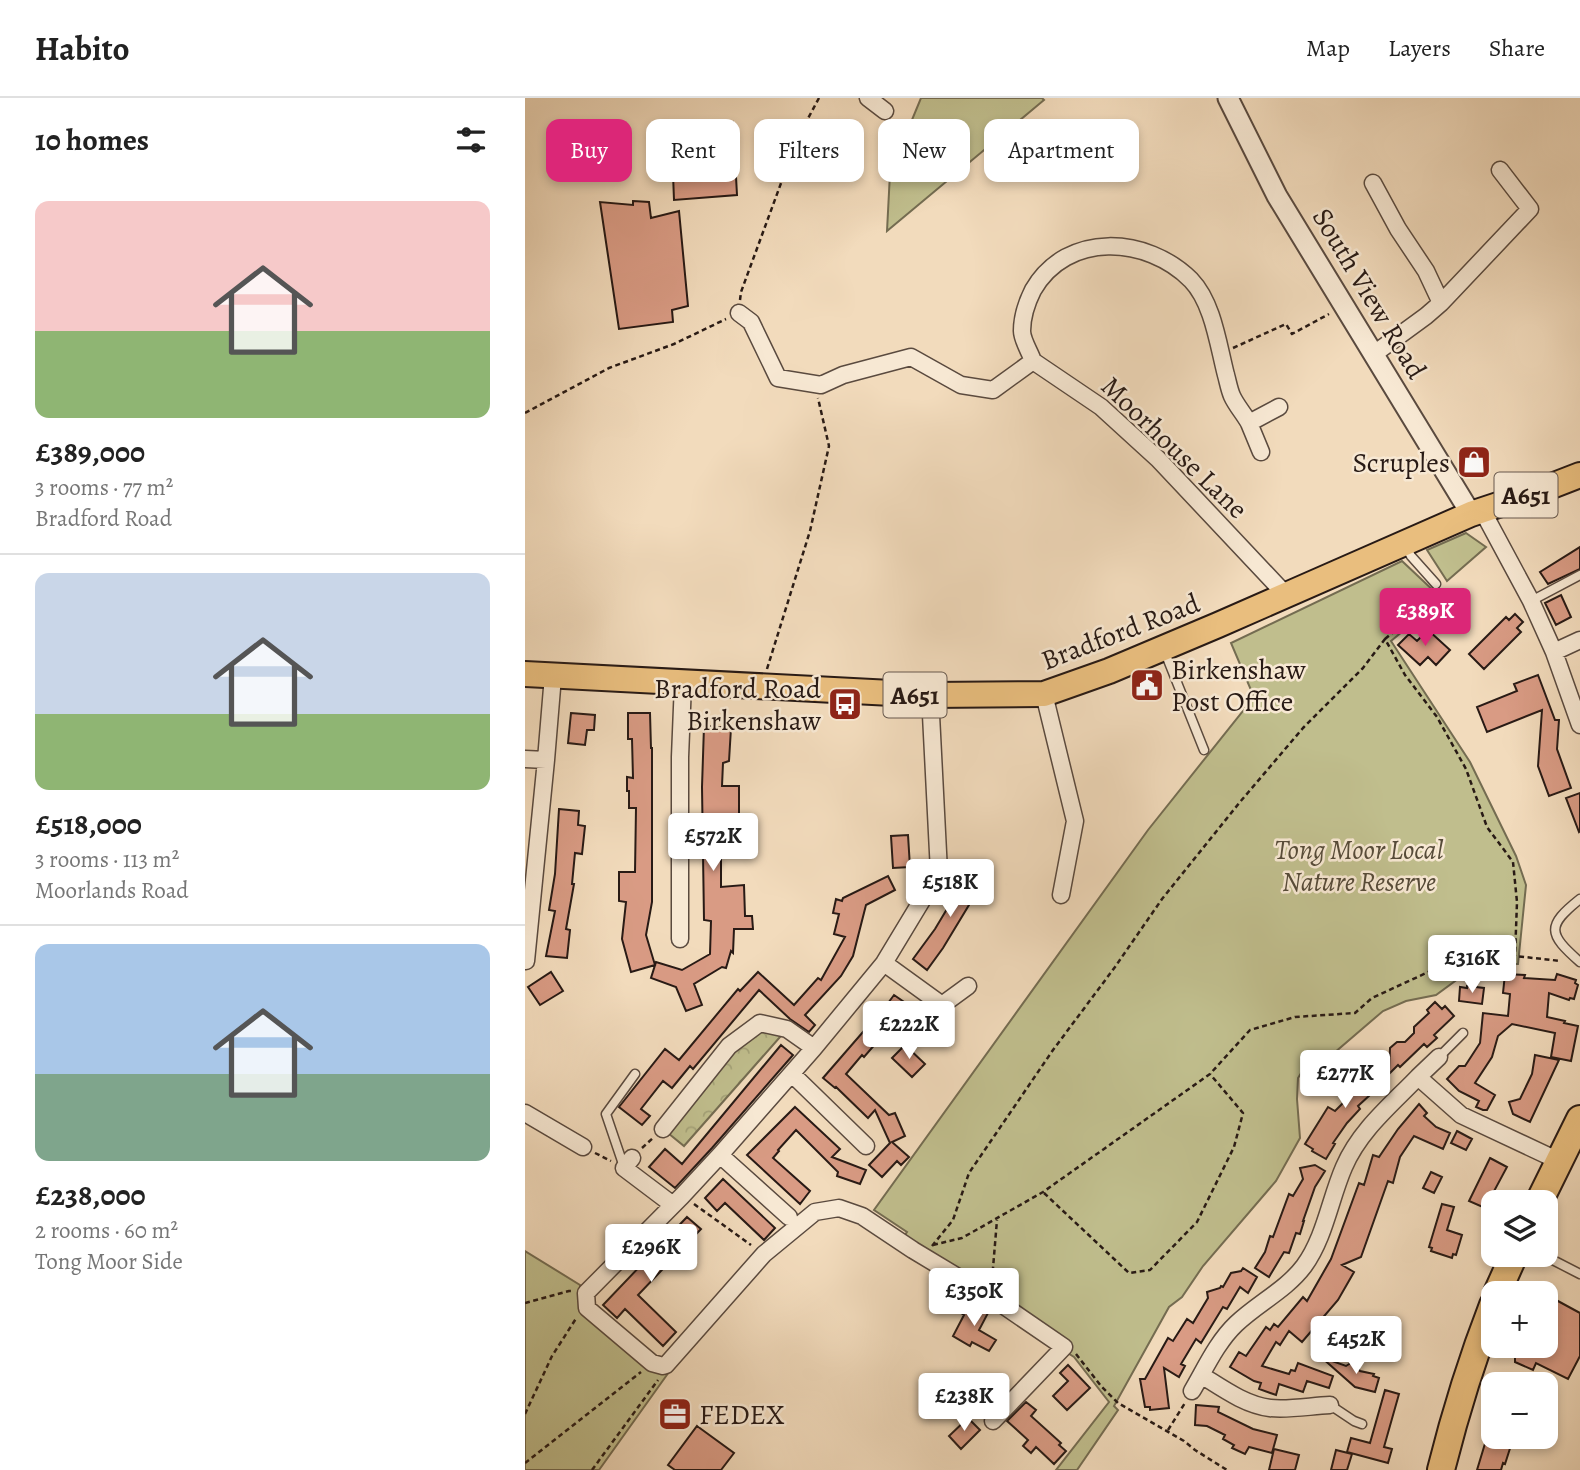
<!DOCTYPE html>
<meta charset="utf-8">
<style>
body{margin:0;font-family:Alegreya,serif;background:#f6f6f6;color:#222;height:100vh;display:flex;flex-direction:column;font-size:26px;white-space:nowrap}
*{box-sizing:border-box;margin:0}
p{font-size:23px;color:#767676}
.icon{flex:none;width:38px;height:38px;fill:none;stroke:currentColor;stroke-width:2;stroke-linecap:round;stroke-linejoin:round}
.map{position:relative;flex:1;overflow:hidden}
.sheet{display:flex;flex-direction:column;background:#fff;width:525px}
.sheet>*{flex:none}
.banner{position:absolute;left:21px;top:21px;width:665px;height:63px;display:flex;gap:14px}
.fabs{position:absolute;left:956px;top:1092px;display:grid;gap:14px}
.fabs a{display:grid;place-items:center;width:77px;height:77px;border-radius:14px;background:#fff;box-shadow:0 4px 10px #0003;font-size:35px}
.price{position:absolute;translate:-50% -60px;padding:0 16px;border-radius:7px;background:#fff;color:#222;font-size:23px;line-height:46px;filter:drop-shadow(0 2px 4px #0008)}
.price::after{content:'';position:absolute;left:50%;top:42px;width:21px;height:16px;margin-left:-10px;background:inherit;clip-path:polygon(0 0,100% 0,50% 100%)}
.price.current{background:#db2777;color:#fff}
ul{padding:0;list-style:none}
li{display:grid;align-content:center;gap:14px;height:371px;padding:0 35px}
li+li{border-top:2px solid #e0e0e0}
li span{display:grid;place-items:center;height:217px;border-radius:14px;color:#555}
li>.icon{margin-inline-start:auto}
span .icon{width:126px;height:126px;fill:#fffc;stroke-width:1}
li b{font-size:30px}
h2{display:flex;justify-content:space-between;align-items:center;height:84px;padding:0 35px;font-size:30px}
.pill{padding:0 24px;border-radius:14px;background:#fff;box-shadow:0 4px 10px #0003;font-size:24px;line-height:63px}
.pill.current{background:#db2777;color:#fff}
header{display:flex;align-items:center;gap:42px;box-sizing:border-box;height:98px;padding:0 35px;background:#fff;border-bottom:2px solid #e0e0e0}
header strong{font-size:33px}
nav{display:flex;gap:38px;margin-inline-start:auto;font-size:24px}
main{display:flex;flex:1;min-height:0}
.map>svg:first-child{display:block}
</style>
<header>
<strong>Habito</strong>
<nav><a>Map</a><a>Layers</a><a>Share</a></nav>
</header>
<main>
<section class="sheet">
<h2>10 homes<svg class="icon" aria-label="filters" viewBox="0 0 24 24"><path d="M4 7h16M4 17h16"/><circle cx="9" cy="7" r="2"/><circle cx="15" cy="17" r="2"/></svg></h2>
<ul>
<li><span style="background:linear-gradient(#f6c9c9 60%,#8fb573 0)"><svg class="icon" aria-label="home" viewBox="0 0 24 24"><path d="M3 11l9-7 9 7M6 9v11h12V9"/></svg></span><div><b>£389,000</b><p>3 rooms · 77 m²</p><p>Bradford Road</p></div></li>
<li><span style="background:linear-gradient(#c9d6e8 65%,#8fb573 0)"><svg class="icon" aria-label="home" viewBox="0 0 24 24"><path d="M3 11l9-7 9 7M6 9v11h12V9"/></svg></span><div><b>£518,000</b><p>3 rooms · 113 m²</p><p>Moorlands Road</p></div></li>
<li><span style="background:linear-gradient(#a9c7e8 60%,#7fa58c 0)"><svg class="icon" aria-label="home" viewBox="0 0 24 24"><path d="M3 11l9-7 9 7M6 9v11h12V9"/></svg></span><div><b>£238,000</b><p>2 rooms · 60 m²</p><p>Tong Moor Side</p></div></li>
</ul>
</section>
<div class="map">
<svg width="1055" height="1372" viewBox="0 0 1055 1372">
<defs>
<pattern id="park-crowns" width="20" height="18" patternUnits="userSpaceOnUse" patternTransform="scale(1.75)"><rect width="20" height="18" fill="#c0be8d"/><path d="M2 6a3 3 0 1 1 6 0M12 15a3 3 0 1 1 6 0" fill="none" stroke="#a5a379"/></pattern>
</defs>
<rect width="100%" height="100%" fill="#f2dbbc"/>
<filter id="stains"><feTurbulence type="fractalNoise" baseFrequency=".00286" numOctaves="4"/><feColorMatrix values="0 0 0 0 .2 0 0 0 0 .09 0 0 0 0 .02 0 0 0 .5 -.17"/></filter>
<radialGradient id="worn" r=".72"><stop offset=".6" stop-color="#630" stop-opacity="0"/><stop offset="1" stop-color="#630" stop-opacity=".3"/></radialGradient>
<path fill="#c0be8d" stroke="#746c51" stroke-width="2" d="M396,0H517L519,2L362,133L365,75Z
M941,435L961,449L922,483L902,452Z
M877,463L913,497L912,505L866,543L945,664L991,758L1001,787L993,866H972L971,875L937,878L911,897L881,903L858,913L795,967L778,972L773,980L772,1001L775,1040L751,1083L678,1168L657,1199L644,1209L589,1308L593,1312L552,1372H531L584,1304L549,1259L372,1148L382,1134L349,1112L623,732L729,599L706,545Z
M0,1153L55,1187V1208L125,1270L144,1274L74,1372H0Z"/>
<path fill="url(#park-crowns)" stroke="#746c51" stroke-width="2" d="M235,925L262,931L159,1048L138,1031Z"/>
<path fill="#d99b84" stroke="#281a15" stroke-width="2" d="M208,24L212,97L149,102L148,76L161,75L160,38Z
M108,103L124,104L126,120L154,113L163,208L147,212L148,224L94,231L75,104L108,107Z
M959,350L964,359L961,363L963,366L943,377L935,363Z
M1055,449V471L1023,486L1015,474Z
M1036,497L1046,519L1031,527L1020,505Z
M990,516L998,524L992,530L996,534L959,571L944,556L981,519L984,522Z
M903,532L925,552L911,567L903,559L895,567L873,547L884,536L892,543Z
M1013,577L1030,622H1034L1032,651L1046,690L1024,698L1013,668L1017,612L962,634L952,609L992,593L989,586Z
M46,615L70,617L69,632H62L60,647L43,645Z
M103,615H125L126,650H127V804L121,837L130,867L106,874L97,841L101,804L94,803V774H110L111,710H104V693H102V679L108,680L107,641H103Z
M179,628L206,630L204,663L198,665L197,688H214V732L196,731V789L219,787L220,818H227L228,831H209L208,855L206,853L201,870L197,869L169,886L177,907L161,913L151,889L126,880L131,864L157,872L185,856L186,823L179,822L177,689Z
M1055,695V733L1054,734L1041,700Z
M34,711L54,713L53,727L60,728L57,756L50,755L47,786H49L41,831L45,832L42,860L21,858L30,813L24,812L30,776Z
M383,737L385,769L368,770L366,738Z
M439,769L456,773L450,797L418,850L402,872L388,861L410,831L425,806L429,809Z
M363,778L370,792L341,807L328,858L316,878L280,917L290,927L284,934L265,921L234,892L168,971L165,968L147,990L138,983L116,1011L125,1018L117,1027L94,1009L140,951L154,962L213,891L215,893L233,874L269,907L293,880L296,882L320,839L309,836L314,816L308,815L311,801L317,803L318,800Z
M26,874L38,893L15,907L3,889Z
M980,876L1000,877L999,880L1030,882L1032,876L1051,882L1050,885L1053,887L1049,901L1045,900L1044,902L1024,895L1022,919L1040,923L1039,925L1053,928L1046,963L1026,959L1030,935L987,926L973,938L967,959L950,985L970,997L962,1012H958L951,1009L954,1003L934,993L922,981L934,968H940L955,945L958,915L983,918L985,896L978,895Z
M942,888L959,890L957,906L934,903L935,889L942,890Z
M369,897L382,906L366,928L339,959L337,957L321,976L364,1017L370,1015L380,1038L367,1044L384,1059L376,1067L372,1063L357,1079L344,1067L365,1045L350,1012L343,1020L311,989L310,990L298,980L344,927L346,928Z
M910,904L917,911L920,908L929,918L909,937L912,940L902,949L899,946L875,969L873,967L864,976L865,950L872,944H880L889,935V929L904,915L902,912Z
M256,947L268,957L187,1050L150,1090L124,1069L140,1051L157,1066Z
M380,947L400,966L387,979L367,960Z
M1010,957L1034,962L1005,1024L988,1016L984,1004L995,1001L1007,976Z
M851,962L864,976L855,984L857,986L833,1008L835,1011L822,1025L808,1045L810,1046L801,1061L787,1053L788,1051L780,1046L803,1009L810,1013L832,991V989L824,980L832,972L836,976Z
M894,1006L902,1015L899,1018L911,1029L925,1035L918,1051L889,1038L875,1059L868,1085L863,1083L836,1159L817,1167L829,1174L813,1202L777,1244L764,1233L755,1247L751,1244L737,1268L764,1276L766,1272L770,1273L773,1265L808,1278L804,1290L782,1283L778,1294L754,1286L751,1297L734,1291L736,1285L729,1283L705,1269L714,1254L721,1258L741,1229L745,1232L749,1226L753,1229L778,1199L782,1203L806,1161L834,1085L839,1087L848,1057L854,1059L873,1031Z
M270,1009L315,1051L307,1059L341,1072L335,1086L312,1078L313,1074L271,1032L253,1052L254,1053L248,1060L285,1093L275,1106L222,1057Z
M932,1033L947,1041L941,1052L926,1045Z
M965,1060L982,1069L960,1110L944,1103Z
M790,1067L800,1073L790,1089L778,1123H779L775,1136L771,1135L764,1155L759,1154L744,1179L730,1170L740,1154L745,1138L748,1139L764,1096L768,1098L778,1081L775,1070Z
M906,1074L917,1079L909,1095L898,1090Z
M198,1081L250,1130L239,1142L200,1105L192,1113L180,1100Z
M917,1106L929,1109L922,1132L937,1137L931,1157L928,1156L927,1160L906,1153L907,1150L904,1149Z
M162,1119L176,1131L113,1197L151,1234L138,1248L100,1211L92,1220L78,1207Z
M718,1170L732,1179L723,1195L715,1189L702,1211L698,1209L676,1245L671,1241L656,1266L660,1268L654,1279L639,1270L644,1310L625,1312V1309H620L615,1281H620L643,1240L648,1243L662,1221L668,1225L683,1200L682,1194L695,1190L696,1188L698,1189L706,1175L716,1173Z
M1020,1196L1055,1215V1258L1043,1281L1011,1265L1008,1272L990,1264V1259L995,1248H1020Z
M442,1203L463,1215L454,1232L471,1242L464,1253L447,1244L445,1248L428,1238L439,1217L436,1215Z
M796,1259L821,1268L829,1263L835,1273L849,1276L848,1278L854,1280L850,1294L830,1289Z
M543,1267L565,1290L542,1312L528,1298L543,1283L535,1275Z
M860,1292L874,1296L859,1349L867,1351L863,1365L822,1354L826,1340L845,1345Z
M501,1304L511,1312L506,1318L536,1345L534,1347L541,1353L529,1366L511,1349L506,1355L498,1348L503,1342L482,1323Z
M671,1307L694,1309L693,1314L728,1331L752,1337L747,1355L724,1349L720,1356L707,1350L709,1347L698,1341L700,1337L682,1328L670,1327Z
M443,1320L455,1332L436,1351L424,1338Z
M172,1328L209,1355L196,1372H150L143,1367Z
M962,1339H981L988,1341L980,1366L978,1365L976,1372H952Z
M749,1351L774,1357L770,1372H744Z
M811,1352L827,1356L822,1372H806Z"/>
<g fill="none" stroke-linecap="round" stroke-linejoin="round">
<g stroke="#5a4a3f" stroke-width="11">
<path id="service" d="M880,447L886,458L911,486
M1006,503L1055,477
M639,552L679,652
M1055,801C1021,828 1023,836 1055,864
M914,959L938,935
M99,1069L81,1016L110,976
M1018,1157L1055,1176
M805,1307L829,1323L837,1326"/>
</g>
<g stroke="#5a4a3f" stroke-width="19">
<path id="minor" d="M343,0L360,13
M848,85L873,131L901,173L916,205
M214,215L226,224L253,280L296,287L318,277L386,259L436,287L468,292L508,263L576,309L633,361L762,498
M849,256L901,218L916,205L1005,111L975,72
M508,263C505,254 497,242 497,233C497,218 502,204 508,192C542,133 622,138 666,182C688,205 693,246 701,277C703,284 704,291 707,298C711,307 719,316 724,325L754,309
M724,325L736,354
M957,412L1006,503L1029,554L1055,627
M1029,554L1055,542
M519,596L550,723L536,797
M405,597L414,774L359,865L289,950L195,1057L157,1098L61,1195L62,1210L127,1265L138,1268L141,1267L239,1156L290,1114L314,1110L337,1118L388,1152L466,1199L539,1249L468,1323
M0,661L21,662
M155,841V659L158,585
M1,863L21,662L28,578
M359,865L417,907L443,888
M412,934L417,907
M267,976L341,1048
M893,979L914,959
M0,1015L58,1049
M138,1031L204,948L235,925L262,931L289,950
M195,1057L264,1119
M107,1060L99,1070L148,1107
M676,1277C697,1290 720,1307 745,1310C764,1312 785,1308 805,1307
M667,1293C680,1271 692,1244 711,1226C733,1205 761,1192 779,1168C800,1139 805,1101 819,1069C835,1032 866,1007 893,979L936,1017L1034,1063"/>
</g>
<g stroke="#5a4a3f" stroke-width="23">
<path id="tertiary" d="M703,0L752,98L946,416"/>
</g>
<g stroke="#281a15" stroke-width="28">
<path id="primary" d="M0,576L405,597L519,596L584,573L693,527L946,416L1006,396L1055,377"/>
</g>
<g stroke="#281a15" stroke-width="30">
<path id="trunk" d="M1014,1104L1055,1021
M972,1195L989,1157
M916,1372C930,1316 947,1261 968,1207"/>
</g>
<path stroke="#281a15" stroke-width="2.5" stroke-dasharray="5 3.5" stroke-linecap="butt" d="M215,202L216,194L273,39L294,0
M708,250L761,226L767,236L804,216
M0,315L84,270L149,246L201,221
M860,541L905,503L908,495
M242,571L285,433L304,348L293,300
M117,1050L128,1040
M70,1055L86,1063
M519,1095L604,1175L625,1172L672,1124L709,1049L718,1015L685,976
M169,1106L226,1147
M408,1147L437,1140L518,1094L685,976L725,932L770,919L830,915L847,900L912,870L955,860L990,858L1036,863
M407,1148L428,1122L444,1075L528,952L590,869L637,801L715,704L778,630L838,570L860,541L880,577L912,619L941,671L962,729L988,764L992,804L990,858
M467,1182L472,1122
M0,1205L44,1193H48
M551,1256L576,1288L593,1305L659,1343L670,1352L702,1372
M0,1316L27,1258L52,1219
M643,1332L660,1305
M0,1365L116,1274
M67,1372L133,1282"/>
<use href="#service" stroke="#f7e8d3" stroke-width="8"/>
<use href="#minor" stroke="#f7e8d3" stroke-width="16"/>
<use href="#tertiary" stroke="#f7e8d3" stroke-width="19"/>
<use href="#primary" stroke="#e9be7e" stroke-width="24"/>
<use href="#trunk" stroke="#e9be7e" stroke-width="26"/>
</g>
<defs>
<g id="shop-square" transform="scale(1.75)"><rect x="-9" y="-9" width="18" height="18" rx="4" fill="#8f2418" stroke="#f7e8d3"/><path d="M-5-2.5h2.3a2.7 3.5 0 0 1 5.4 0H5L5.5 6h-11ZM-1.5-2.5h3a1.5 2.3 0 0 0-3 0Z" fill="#fff"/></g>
<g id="civic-square" transform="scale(1.75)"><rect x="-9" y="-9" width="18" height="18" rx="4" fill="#8f2418" stroke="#f7e8d3"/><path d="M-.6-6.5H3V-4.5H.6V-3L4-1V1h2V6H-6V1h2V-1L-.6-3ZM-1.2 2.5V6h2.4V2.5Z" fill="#fff"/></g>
<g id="bus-square" transform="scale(1.75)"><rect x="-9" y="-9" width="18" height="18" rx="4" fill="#8f2418" stroke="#f7e8d3"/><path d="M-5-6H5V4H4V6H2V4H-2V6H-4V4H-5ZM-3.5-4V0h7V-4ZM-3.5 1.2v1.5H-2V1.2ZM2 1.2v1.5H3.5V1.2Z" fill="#fff"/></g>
<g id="office-square" transform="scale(1.75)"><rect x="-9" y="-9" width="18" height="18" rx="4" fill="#8f2418" stroke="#f7e8d3"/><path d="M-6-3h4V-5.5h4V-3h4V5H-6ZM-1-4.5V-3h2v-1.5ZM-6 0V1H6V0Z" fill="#fff"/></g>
</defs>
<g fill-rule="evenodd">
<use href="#shop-square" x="949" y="364"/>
<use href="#civic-square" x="622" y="587"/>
<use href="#bus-square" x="320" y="606"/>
<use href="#office-square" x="150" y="1316"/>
</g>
<g text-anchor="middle" stroke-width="5" stroke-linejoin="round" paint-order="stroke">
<g fill="#f7e8d3" stroke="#66584e" stroke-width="2">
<rect x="969.5" y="374.5" width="63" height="45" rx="5"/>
<rect x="358.5" y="574.5" width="63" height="45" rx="5"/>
</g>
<g font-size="26" font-weight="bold" fill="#281a15">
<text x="1001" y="406">A651</text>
<text x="390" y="606">A651</text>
</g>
<g font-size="28" fill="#281a15" stroke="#f7e8d3">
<text transform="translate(845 195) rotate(59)" y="10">South View Road</text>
<text transform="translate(650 349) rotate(44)" y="10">Moorhouse Lane</text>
<text transform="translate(595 533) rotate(-21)" y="10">Bradford Road</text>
</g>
<g font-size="28" fill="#281a15" stroke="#f7e8d3" text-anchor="end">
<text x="925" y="374">Scruples</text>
<text x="646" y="581" text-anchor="start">Birkenshaw<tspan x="646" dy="32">Post Office</tspan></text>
<text x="296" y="600">Bradford Road<tspan x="296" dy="32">Birkenshaw</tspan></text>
<text x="174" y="1326" text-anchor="start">FEDEX</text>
</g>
<g font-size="28" font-style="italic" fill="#564b39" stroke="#f7e8d3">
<text x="834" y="761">Tong Moor Local<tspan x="834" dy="32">Nature Reserve</tspan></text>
</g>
</g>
<rect width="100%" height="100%" filter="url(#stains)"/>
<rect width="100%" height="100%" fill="url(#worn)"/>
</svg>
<div class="fabs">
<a><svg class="icon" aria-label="layers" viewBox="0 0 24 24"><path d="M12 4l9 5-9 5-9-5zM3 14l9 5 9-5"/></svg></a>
<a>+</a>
<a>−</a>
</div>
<b class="price current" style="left:900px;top:550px">£389K</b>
<b class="price" style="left:188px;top:775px">£572K</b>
<b class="price" style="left:425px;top:821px">£518K</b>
<b class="price" style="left:947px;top:897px">£316K</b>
<b class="price" style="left:384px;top:963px">£222K</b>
<b class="price" style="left:820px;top:1012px">£277K</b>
<b class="price" style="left:126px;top:1186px">£296K</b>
<b class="price" style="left:449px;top:1230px">£350K</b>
<b class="price" style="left:831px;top:1278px">£452K</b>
<b class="price" style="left:439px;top:1335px">£238K</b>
<div class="banner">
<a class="pill current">Buy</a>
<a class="pill">Rent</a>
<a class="pill">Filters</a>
<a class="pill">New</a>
<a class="pill">Apartment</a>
</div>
</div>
</main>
